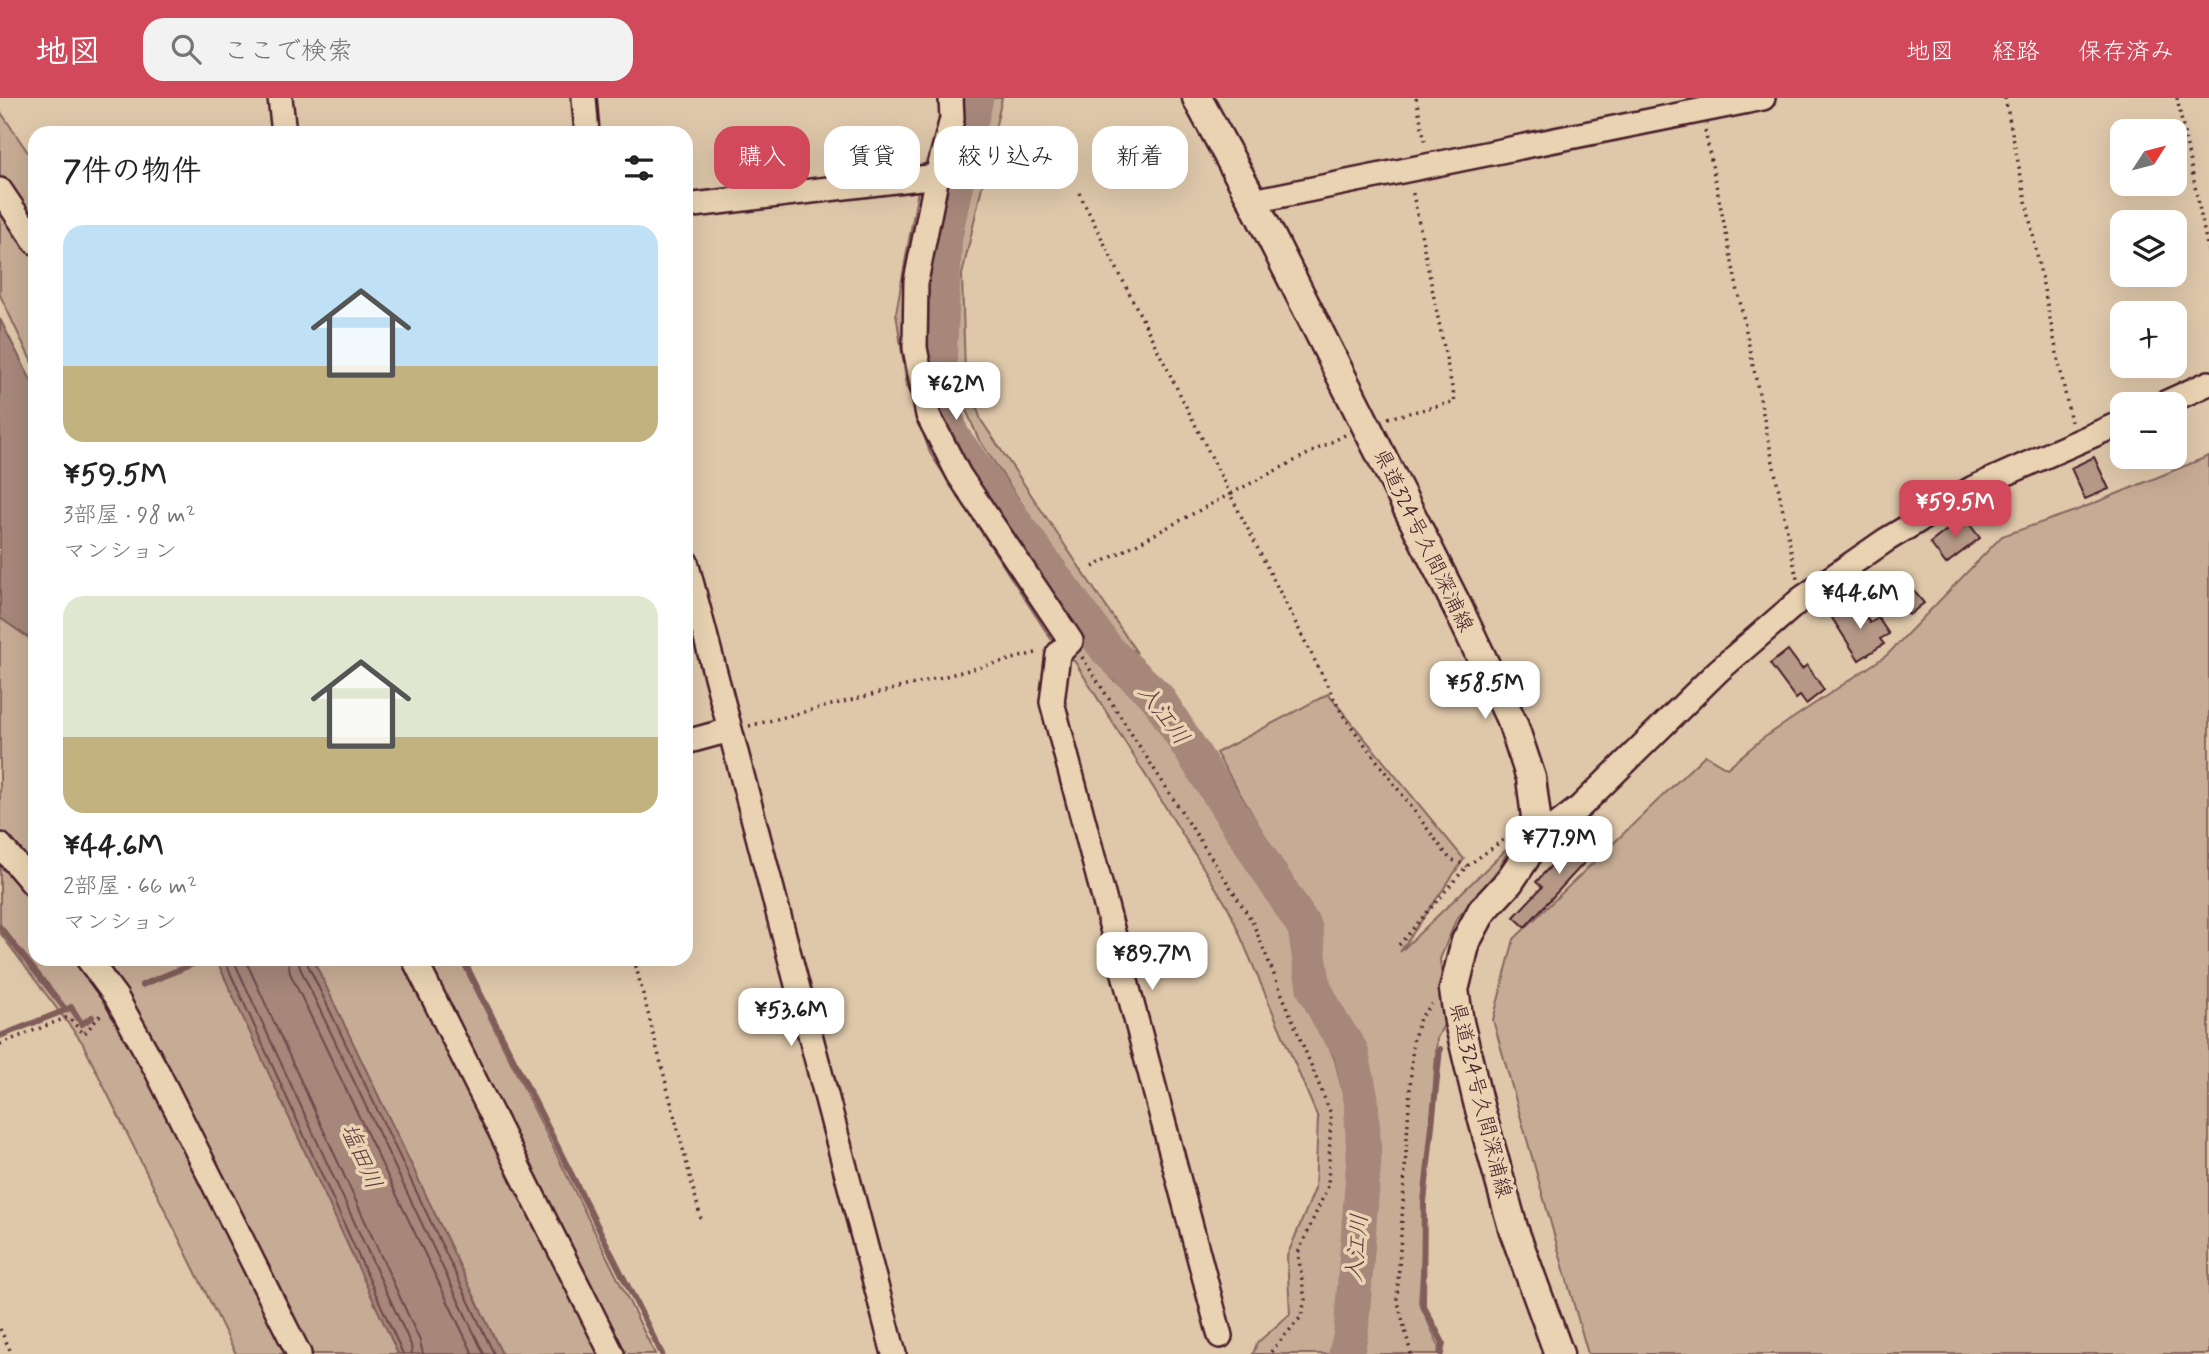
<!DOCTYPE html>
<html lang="ja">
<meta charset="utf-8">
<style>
body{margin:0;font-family:Mynerve,"Klee One",sans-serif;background:#f2f2f2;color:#222;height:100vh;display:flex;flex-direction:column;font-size:26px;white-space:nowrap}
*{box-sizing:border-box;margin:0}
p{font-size:23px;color:#767676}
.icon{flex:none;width:38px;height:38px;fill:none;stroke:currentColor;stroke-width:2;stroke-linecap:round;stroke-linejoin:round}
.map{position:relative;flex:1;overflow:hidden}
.side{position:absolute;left:28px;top:28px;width:665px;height:840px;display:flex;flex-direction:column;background:#fff;border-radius:21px;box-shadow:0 7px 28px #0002}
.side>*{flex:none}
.top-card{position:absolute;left:714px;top:28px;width:665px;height:63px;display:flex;gap:14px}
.needle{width:46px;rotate:54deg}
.tools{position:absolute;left:2110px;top:21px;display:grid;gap:14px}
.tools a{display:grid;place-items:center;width:77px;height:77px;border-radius:14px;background:#fff;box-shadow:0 7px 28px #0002;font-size:35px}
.price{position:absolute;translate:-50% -60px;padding:0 16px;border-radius:14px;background:#fff;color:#222;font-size:23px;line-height:46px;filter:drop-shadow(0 2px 4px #0008)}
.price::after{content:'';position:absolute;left:50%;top:42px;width:21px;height:16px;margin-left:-10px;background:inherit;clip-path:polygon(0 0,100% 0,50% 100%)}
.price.on{background:#d1495b;color:#fff}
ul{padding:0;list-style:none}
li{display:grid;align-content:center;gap:14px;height:371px;padding:0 35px}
li span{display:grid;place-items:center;height:217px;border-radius:21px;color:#555}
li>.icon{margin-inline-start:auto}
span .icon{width:126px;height:126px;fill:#fffc;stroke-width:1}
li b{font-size:30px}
h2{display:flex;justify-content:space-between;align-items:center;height:84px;padding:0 35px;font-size:30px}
.tag{padding:0 24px;border-radius:21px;background:#fff;box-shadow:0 7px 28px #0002;font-size:24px;line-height:63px}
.tag.on{background:#d1495b;color:#fff}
header{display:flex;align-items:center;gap:42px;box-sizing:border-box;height:98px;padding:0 35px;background:#d1495b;color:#fff}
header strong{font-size:33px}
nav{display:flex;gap:38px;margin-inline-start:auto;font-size:24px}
.search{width:490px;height:63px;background:#f2f2f2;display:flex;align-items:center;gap:18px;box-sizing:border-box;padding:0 24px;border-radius:21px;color:#767676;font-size:26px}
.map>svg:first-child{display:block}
</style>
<header>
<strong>地図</strong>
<div class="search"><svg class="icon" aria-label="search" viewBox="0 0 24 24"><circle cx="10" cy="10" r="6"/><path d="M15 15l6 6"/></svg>ここで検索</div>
<nav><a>地図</a><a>経路</a><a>保存済み</a></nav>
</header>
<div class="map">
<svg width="2209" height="1256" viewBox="0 0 2209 1256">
<rect width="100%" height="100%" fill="#dfc8aa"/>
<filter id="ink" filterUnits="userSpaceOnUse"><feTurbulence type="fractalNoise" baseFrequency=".0143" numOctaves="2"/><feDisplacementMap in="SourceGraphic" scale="14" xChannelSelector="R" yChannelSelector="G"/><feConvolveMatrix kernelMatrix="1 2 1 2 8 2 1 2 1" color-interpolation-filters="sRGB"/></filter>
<g filter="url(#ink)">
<path fill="#c7ac95" stroke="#886660" stroke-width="2" d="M989,0H1002L962,177L965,275L981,322L1137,555L1113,542L978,340L957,290L953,181Z
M0,13L35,65V271L0,197Z
M945,19L928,176L932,290L949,340L1113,582L1156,609L1265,773L1303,850L1301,888L1335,962L1349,1021L1350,1093L1337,1256H1253L1257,1245L1290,1216L1287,1158L1315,1091L1318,1020L1229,811L1075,564L1051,541L930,355L907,288L896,215L921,75Z
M2209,358V1256H1588L1493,922L1514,841L1705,657L1727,670L1762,641L1887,557L2002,438L2075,413Z
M0,482L35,500V861H259L439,1256H236L82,944L0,835Z
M1328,596L1464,761L1400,854L1511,747L1498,772L1456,822L1440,861L1446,923L1437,940L1419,1204L1439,1248L1438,1256H1360L1373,983L1337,915L1319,840L1286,773L1216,655Z
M293,861H460L655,1256H480Z"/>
<path fill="#a6877a" stroke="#815d5a" stroke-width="2" d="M0,221L35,290V544L0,520Z
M216,861H313L502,1256H398Z"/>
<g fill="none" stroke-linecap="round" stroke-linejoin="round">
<path stroke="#6f494b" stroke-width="2" d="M224,861L403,1256
M233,861L411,1247L412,1256
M245,861L420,1243L423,1256
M288,861L290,875L473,1256
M298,861L300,870L484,1256
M307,861L308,867L494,1256"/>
<path stroke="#815d5a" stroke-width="6" d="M0,829L66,912L71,909L82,926L92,919
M463,861L662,1256
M142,887L205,861
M0,938L66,912
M1440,951L1424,1104L1423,1207L1443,1245L1441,1256"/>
<path stroke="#a6877a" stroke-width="35" d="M976,0L945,133L938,291L952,338L1108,553L1157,599L1305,830L1314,890L1332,925L1351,953L1361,1000L1364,1060L1351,1235L1346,1256"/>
</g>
<path fill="#b59986" stroke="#4a1f2b" stroke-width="2" d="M2094,359L2109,391L2085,401L2071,370Z
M1964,419L1980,440L1946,466L1930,445Z
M1913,492L1924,505L1909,517L1898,505Z
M1856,504L1870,525L1878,520L1889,536L1880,541L1884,546L1859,562L1832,520Z
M1788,552L1802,571L1807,567L1824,592L1806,606L1800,598L1796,601L1770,566Z
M1597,730L1607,740L1525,829L1514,819L1542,789L1536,784L1565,752L1571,757Z"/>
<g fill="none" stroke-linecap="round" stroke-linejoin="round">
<g stroke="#4a1f2b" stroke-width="28">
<path id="minor" d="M280,0L284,35
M584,0L587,35
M951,0L952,21L937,78L916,183L915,250L928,317L959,377L1071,543L1058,556L1052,604L1220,1238
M0,92L35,144
M1253,103L1763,0
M686,108L937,78
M2163,306L2209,285
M686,464L894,1256
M686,644L730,632
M1532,739L1554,729L1580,709L1718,573L1801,501L1886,442L1973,390L2123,324
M0,747L35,788
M88,861L116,899L157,973L299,1256
M414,861L612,1256"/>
</g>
<g stroke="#4a1f2b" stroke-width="33">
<path id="major" d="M1197,0L1253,103L1457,508L1513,626L1531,680L1536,719L1532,739L1525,760L1509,784L1482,813L1466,843L1454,892L1459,924L1478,1004L1513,1130L1559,1256"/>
</g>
<path stroke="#4a1f2b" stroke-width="3.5" stroke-dasharray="2 5" stroke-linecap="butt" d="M1416,0L1426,48
M2005,0L2071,324
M2177,0L2209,157
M1705,33L1797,481
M1079,95L1230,396L1093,469
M1388,320L1455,304L1412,91
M1345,337L1230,396L1342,616L1450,761L1467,768
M1082,559L1252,823L1331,1016L1328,1088L1298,1155L1305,1202L1301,1219L1269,1256
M749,628L1036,555
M1399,847L1467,768L1506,740
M634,861L701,1121
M0,946L68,919L84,936L102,915
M0,1231L12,1256
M1411,1256L1397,1200L1413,943L1420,920L1432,906"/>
<use href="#minor" stroke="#e9d3b2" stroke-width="23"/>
<use href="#major" stroke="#e9d3b2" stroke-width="28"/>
</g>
</g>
<g text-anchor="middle" stroke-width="7" stroke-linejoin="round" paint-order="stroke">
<g font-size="21" fill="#4a1f2b" stroke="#e9d3b2">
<text transform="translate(1424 442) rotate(64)" y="7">県道324号久間深浦線</text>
<text transform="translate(1481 1002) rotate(76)" y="7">県道324号久間深浦線</text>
</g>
<g font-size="23" font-style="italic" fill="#61393f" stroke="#e9d3b2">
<text transform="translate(1164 616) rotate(53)" y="8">入江川</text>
<text transform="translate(362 1058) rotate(66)" y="8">塩田川</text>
<text transform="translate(1356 1150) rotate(-85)" y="8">入江川</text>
</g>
</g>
</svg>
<div class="tools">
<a><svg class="needle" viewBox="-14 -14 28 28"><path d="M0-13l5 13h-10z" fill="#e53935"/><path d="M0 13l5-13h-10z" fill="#767676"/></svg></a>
<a><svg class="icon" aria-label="layers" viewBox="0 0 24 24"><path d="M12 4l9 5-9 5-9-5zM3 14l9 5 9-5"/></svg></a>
<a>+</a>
<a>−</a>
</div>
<b class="price" style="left:956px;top:324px">¥62M</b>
<b class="price on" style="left:1955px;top:442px">¥59.5M</b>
<b class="price" style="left:1860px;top:533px">¥44.6M</b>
<b class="price" style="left:1485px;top:623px">¥58.5M</b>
<b class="price" style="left:1559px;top:778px">¥77.9M</b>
<b class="price" style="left:1152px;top:894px">¥89.7M</b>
<b class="price" style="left:791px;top:950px">¥53.6M</b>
<div class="top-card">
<a class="tag on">購入</a>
<a class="tag">賃貸</a>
<a class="tag">絞り込み</a>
<a class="tag">新着</a>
</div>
<section class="side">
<h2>7件の物件<svg class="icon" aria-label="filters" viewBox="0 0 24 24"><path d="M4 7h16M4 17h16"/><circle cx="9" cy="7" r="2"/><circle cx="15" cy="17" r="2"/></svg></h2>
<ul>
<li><span style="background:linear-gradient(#bfe0f5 65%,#c2b280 0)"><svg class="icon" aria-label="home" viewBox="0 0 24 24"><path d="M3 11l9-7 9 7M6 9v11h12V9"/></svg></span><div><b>¥59.5M</b><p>3部屋 · 98 m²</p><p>マンション</p></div></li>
<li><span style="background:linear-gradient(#dfe7d0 65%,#c2b280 0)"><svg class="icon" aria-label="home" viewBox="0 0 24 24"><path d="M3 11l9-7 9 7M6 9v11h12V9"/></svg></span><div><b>¥44.6M</b><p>2部屋 · 66 m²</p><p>マンション</p></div></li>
</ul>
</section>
</div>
